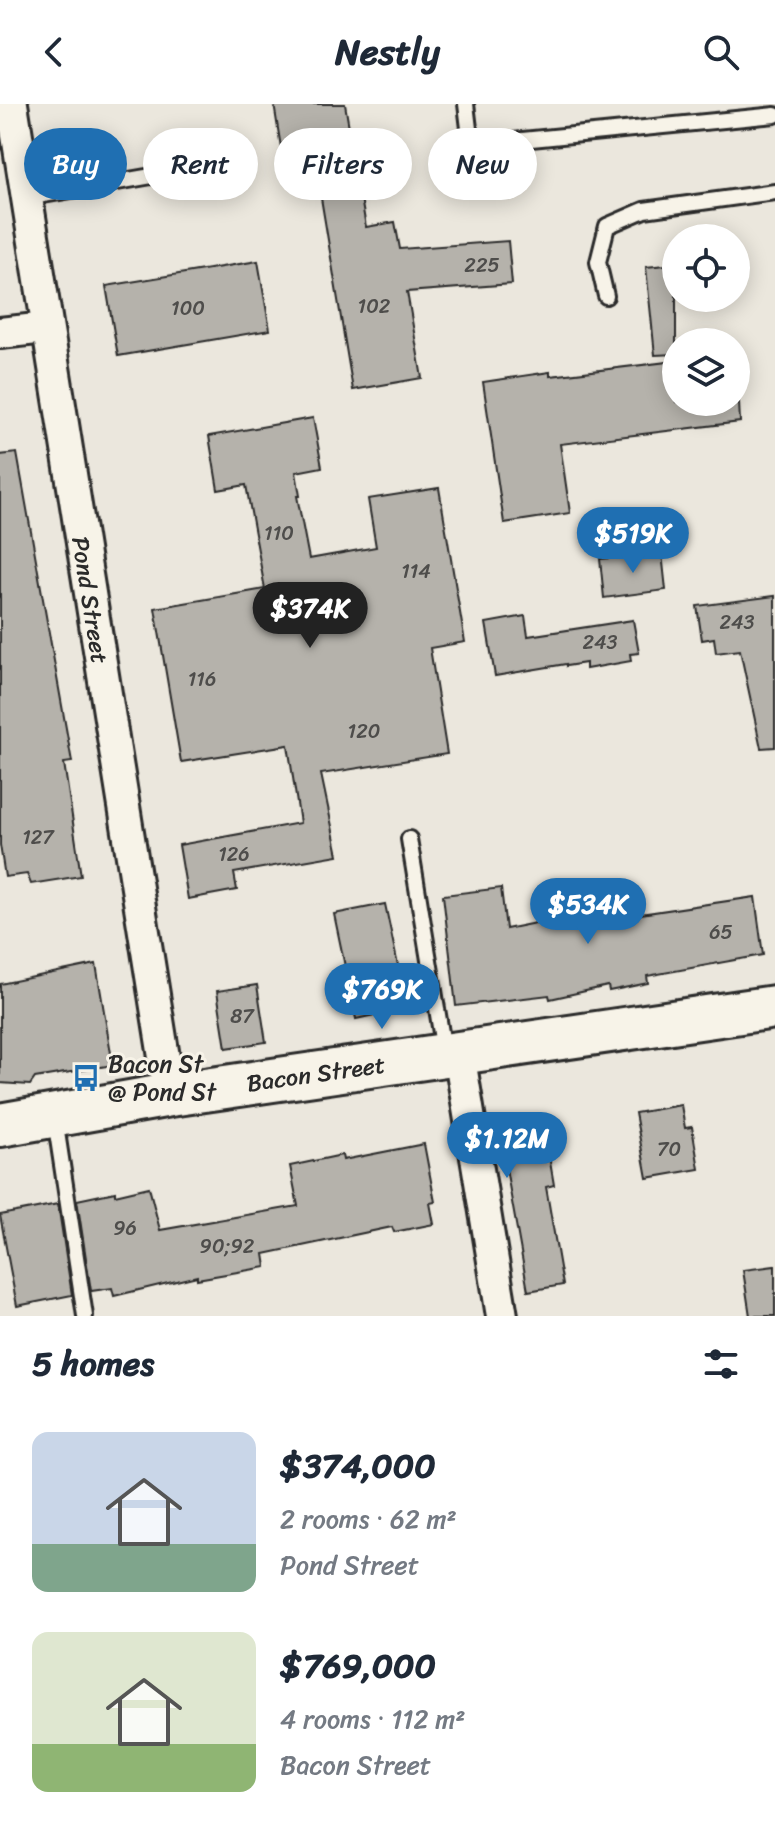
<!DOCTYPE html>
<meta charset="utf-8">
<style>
body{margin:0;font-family:Sriracha,sans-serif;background:#f2f2f3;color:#1f2937;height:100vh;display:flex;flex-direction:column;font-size:30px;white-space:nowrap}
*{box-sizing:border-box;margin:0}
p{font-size:26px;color:#747a83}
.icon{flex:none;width:44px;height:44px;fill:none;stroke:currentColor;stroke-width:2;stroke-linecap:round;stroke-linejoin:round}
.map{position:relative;height:1212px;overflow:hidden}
.sheet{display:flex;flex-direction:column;background:#fff;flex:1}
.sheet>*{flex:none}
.guide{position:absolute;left:24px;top:24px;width:728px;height:72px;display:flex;gap:16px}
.controls{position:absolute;left:662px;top:120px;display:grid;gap:16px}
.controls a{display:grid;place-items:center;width:88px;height:88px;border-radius:50%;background:#fff;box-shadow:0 4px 20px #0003;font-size:40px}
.price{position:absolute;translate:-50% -68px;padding:0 18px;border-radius:28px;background:#1f6fb2;color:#fff;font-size:26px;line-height:52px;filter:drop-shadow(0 2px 4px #0008)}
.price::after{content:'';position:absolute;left:50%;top:48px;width:24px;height:18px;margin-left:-12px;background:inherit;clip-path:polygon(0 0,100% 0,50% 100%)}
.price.selected{background:#222;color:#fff}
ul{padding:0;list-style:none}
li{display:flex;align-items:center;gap:24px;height:200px;padding:0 32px}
li span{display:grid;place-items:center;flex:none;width:224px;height:160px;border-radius:16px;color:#555}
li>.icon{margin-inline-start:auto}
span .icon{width:96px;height:96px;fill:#fffc;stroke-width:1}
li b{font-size:34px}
h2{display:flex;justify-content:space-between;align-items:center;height:96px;padding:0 32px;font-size:34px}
.pill{padding:0 28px;border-radius:36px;background:#fff;box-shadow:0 4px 20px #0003;font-size:28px;line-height:72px}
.pill.selected{background:#1f6fb2;color:#fff}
header{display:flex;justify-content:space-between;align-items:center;height:104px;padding:0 32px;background:#fff;font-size:36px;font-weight:700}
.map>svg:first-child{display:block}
</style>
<header><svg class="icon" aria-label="back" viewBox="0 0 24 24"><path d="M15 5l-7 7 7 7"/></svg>Nestly<svg class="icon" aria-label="search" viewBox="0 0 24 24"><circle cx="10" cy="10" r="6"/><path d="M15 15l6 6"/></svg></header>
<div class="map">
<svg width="775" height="1212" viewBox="0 0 775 1212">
<rect width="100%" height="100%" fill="#ebe7dd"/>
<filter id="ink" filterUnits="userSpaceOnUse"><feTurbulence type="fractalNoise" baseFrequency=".0125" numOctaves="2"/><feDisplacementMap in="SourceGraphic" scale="16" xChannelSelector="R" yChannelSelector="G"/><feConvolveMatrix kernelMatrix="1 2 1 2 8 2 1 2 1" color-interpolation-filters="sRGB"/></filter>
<g filter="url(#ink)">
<path fill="#b5b2ab" stroke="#2b2b2b" stroke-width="2" d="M274,0H345L366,123L395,118L400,145L508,137L512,180L407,188L422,274L353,286L318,76L287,81Z
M258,157L270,226L118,252L106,182Z
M676,160V250L655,251L646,163Z
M676,257V298H739L740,318L560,340L570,409L504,419L483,278L550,268V272Z
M313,314L322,363L296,368L300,392H297L309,455L376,443L368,395L439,384L465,538L430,544L447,650L321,670L338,751L234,769L237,786L188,795L179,741L300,719L288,641L181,658L155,504L265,485L246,381L218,386L209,332Z
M17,349L72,658L64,659L81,772L31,780L27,770L5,773L0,741V351Z
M662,449L666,486L604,494L600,455Z
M775,492V643L761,644L740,546L716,549L714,534L702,536L697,502Z
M525,512L528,532L633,516L639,549L630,550L631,557L586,565V559L566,562V560L495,572L486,519Z
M501,784L506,825L599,806L598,799L636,790L640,810L755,793L763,851L647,872L648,879L609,887L608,882L550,895L549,891L456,902L443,791Z
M385,800L407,904L356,915L334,810Z
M96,860L113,961L35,974L30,981L0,979V880Z
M257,881L266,938L226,944L217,887Z
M681,1001L685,1024L692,1023L699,1065L647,1074L635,1009Z
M544,1023L554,1081L546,1083L563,1181L528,1187L500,1031Z
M424,1040L435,1098L430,1099L434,1120L394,1128L392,1123L264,1150L266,1163L197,1175V1172L114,1192L112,1184L91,1187L77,1096L115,1088V1091L149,1083L160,1126L298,1102L290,1062L342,1051L343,1056Z
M58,1100L72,1191L17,1202L0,1111Z
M775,1162V1212H750L743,1166Z"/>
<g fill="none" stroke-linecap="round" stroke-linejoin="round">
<g stroke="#2b2b2b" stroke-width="20">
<path id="lane" d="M466,0L471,41L775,11
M26,94L226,59
M606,192L598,158L607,122L644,106L775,88
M409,735L444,947
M55,1015L85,1212"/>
</g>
<g stroke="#2b2b2b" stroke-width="36">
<path id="street" d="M12,0L170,991
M0,229L46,224
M459,949L502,1212"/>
</g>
<g stroke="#2b2b2b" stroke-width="48">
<path id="secondary" d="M0,1021L170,991L775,903"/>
</g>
<use href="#lane" stroke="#f7f3e8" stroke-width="14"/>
<use href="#street" stroke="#f7f3e8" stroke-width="30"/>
<use href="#secondary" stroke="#f7f3e8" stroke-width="42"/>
</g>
</g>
<defs>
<g id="bus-bare" transform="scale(2.16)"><path d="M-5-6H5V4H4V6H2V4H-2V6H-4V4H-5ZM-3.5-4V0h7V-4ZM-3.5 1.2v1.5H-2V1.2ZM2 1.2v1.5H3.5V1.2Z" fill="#1f6fb2" stroke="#f7f3e8" stroke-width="2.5" paint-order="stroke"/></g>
</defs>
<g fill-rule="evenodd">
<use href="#bus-bare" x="86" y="974"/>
</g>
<g text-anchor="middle" stroke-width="6" stroke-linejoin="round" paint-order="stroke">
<g font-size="20" fill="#4e4d4b">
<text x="482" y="168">225</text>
<text x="374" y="209">102</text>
<text x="188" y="211">100</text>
<text x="279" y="436">110</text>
<text x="416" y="474">114</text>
<text x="737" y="525">243</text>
<text x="600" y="545">243</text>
<text x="202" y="582">116</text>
<text x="364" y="634">120</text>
<text x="38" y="740">127</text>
<text x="234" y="757">126</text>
<text x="721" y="835">65</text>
<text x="242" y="919">87</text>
<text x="669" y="1052">70</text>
<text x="125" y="1131">96</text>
<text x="227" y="1149">90;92</text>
</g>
<g font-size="24" fill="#2b2b2b" stroke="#f7f3e8">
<text transform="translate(90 496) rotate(81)" y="8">Pond Street</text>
<text transform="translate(316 970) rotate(-8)" y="8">Bacon Street</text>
</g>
<g font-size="24" fill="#2b2b2b" stroke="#f7f3e8" text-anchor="start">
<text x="108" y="968">Bacon St<tspan x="108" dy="28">@ Pond St</tspan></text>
</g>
</g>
</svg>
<div class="controls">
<a><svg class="icon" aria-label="locate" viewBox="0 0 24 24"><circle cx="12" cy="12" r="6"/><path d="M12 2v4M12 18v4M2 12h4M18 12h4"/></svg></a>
<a><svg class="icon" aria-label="layers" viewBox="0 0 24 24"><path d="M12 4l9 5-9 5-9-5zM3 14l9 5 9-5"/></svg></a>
</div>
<b class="price" style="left:633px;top:471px">$519K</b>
<b class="price selected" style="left:310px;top:546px">$374K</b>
<b class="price" style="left:588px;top:842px">$534K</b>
<b class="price" style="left:382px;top:927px">$769K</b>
<b class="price" style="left:507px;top:1076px">$1.12M</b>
<div class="guide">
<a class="pill selected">Buy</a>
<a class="pill">Rent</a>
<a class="pill">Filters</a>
<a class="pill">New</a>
</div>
</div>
<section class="sheet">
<h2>5 homes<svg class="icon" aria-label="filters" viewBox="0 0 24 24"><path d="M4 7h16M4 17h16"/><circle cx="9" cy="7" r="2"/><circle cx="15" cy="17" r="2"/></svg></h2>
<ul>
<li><span style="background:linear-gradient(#c9d6e8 70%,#7fa58c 0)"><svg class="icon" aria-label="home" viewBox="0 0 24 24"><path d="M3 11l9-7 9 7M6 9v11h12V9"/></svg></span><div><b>$374,000</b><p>2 rooms · 62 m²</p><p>Pond Street</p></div></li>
<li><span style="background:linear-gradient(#dfe7d0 70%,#8fb573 0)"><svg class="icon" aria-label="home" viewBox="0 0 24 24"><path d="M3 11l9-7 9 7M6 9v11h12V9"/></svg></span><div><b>$769,000</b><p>4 rooms · 112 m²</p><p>Bacon Street</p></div></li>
</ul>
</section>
